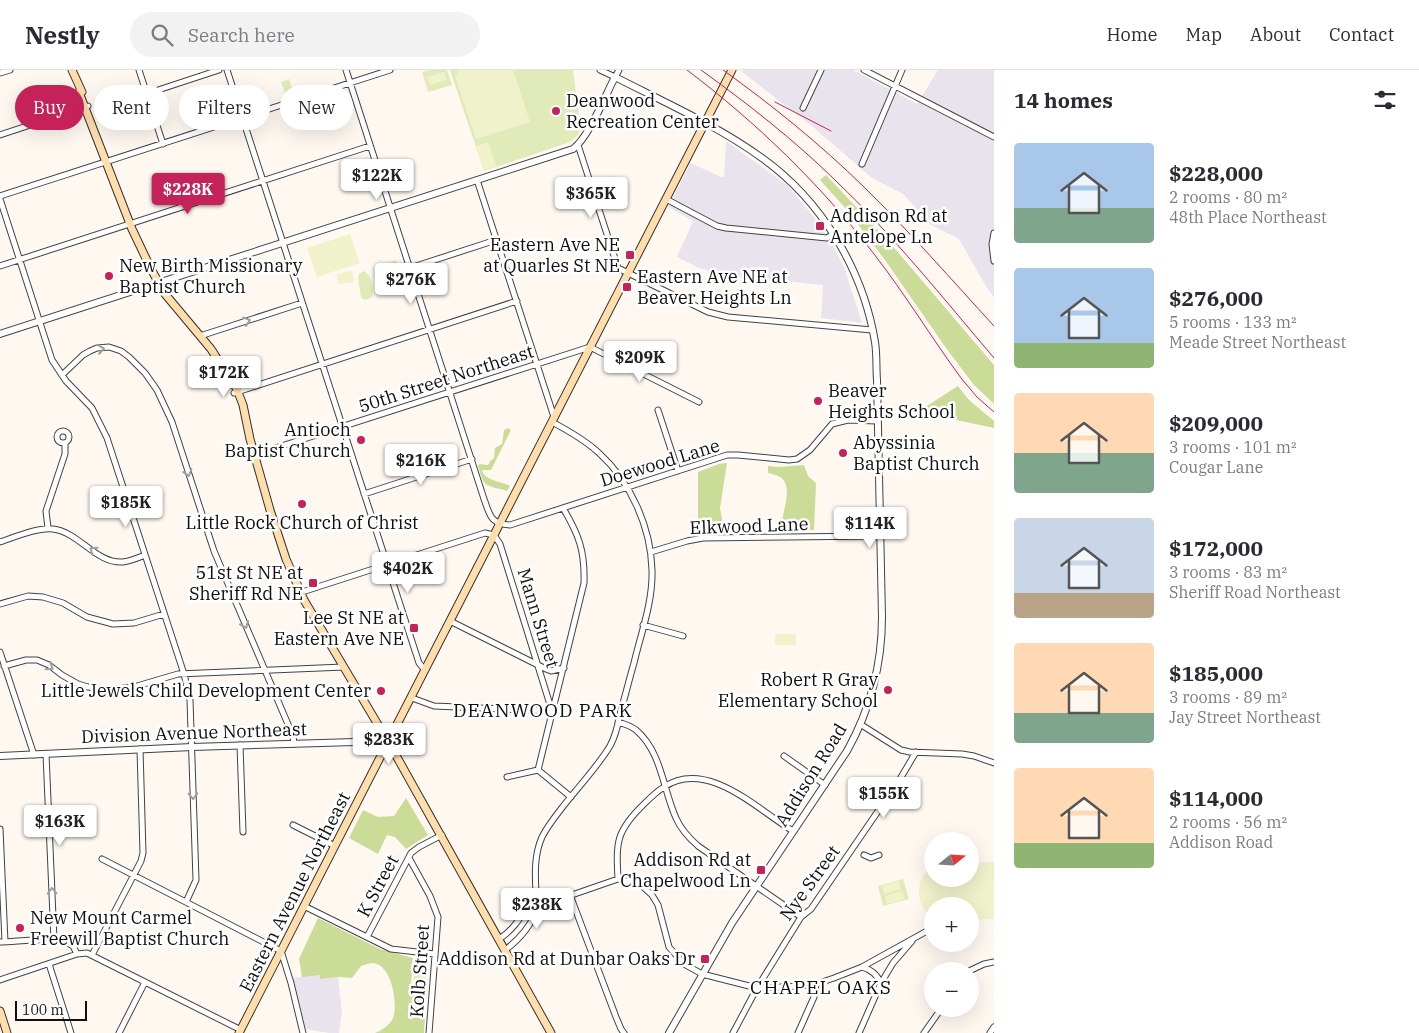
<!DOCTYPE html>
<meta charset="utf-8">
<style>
body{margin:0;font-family:"IBM Plex Serif",serif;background:#f2f2f3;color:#2b2b33;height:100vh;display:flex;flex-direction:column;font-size:19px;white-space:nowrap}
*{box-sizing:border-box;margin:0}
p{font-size:16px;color:#7c7c81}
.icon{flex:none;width:28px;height:28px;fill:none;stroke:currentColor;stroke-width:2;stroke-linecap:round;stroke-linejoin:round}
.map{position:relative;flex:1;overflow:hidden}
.drawer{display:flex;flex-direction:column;background:#fff;width:425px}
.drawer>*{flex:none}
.top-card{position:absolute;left:15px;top:15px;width:475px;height:45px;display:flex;gap:10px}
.needle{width:32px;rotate:72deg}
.tools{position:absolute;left:924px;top:762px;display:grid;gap:10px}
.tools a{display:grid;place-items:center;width:55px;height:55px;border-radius:50%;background:#fff;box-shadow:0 5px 20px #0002;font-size:25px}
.scale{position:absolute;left:15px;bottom:12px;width:72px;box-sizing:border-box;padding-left:5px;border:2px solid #0f0f0f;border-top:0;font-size:14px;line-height:18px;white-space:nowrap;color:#0f0f0f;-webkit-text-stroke:4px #fff;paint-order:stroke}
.price{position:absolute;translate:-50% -42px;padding:0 11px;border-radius:5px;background:#fff;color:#222;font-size:16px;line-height:32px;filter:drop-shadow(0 1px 2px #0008)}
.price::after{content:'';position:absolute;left:50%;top:30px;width:15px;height:11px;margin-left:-8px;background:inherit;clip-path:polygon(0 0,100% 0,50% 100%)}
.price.on{background:#c42258;color:#fff}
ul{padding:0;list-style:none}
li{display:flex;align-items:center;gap:15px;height:125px;padding:0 20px}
li span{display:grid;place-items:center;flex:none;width:140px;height:100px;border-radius:5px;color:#555}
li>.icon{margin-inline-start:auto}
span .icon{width:60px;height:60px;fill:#fffc;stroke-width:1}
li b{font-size:21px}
h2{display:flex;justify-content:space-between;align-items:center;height:60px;padding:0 20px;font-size:21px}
.chip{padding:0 18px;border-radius:22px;background:#fff;box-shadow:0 5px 20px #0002;font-size:18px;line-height:45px}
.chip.on{background:#c42258;color:#fff}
header{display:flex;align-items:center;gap:30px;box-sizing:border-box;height:70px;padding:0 25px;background:#fff;border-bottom:1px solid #e1e1e2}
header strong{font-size:24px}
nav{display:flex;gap:28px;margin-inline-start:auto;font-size:18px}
.search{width:350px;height:45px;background:#f2f2f3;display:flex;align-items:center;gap:12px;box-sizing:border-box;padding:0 18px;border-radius:28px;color:#7c7c81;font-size:19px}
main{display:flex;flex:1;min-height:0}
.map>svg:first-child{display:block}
</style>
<header>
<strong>Nestly</strong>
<div class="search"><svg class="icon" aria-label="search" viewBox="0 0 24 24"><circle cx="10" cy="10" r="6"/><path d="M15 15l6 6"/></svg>Search here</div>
<nav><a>Home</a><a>Map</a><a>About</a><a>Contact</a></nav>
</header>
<main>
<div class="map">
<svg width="994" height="963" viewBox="0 0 994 963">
<rect width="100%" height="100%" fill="#fff8f1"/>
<path fill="#e9e3ee" d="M743,0H853L917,34L938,0H994V227L987,218L959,169L931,155L903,124L872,108L813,57L742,2Z
M726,71L787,115L814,147L832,174L844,197L862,253L821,248L823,215L726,205L699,198L677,187L693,151L668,137L691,93L721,107H724Z
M317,904L320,905L321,909L338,907L342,942L339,963H329L306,959L293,908Z"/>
<path fill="#e1ebb9" d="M429,0H447L452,15L428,22L422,2Z
M450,0H573L580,53L583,56L577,66L570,72L484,101Z
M289,9L294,26L287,28L281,12Z
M396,190L401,204L388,206L385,194Z
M364,201C372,205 374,219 372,227C368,230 364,231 361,227L358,209L359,204Z
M903,809L909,829L883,836L878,816Z
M414,896H425V913H414Z"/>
<path fill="#cadc97" d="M826,105L890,173L994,295V334L974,315L946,278L885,190L848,141L820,110Z
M958,316L968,329L994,351V358L947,348L931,349L922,339Z
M508,358L511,360L491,400H482C485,411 501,411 510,416L507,421C500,418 488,418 484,412C481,408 480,401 478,396L479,394L487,395L489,394L490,391L494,388L495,378L502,374L504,360Z
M727,393L720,438L724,461L698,462V402L719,394Z
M804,395L808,406L816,413L814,460H782L780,458V454L782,451C784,438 793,415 780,407C777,405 772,404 768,403V396L779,397Z
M406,728L428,765L406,779L395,767L387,765L378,784L349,768L363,740L378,747L394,746Z
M318,848L380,879L413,888L411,914L427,916L424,963H375C383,960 393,953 394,944C397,929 391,895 373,893C369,893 364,895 361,896L352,908L338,907L320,909V905L302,907L299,889Z"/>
<path fill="#f0f2cb" d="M457,0H513L530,52L476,69L455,6L459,5Z
M444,2L446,10L430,15L427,7Z
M488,72L496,96L484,100L476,76Z
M350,164L360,193L317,207L307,178Z
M352,201L354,212L338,214L337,204Z
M775,564H796V575H775Z
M994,792V849L970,850V836H932V847C915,835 914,809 932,798V809H970V793Z
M899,811L901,819L884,824L882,816Z
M902,821L904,829L887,834L885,826Z"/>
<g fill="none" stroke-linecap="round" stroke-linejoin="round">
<g stroke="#424242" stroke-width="7">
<path id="minor" d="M139,0L163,74
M227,0L419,593L425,600
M346,0L484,429C490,445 490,454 510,455L727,385H738L789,390L797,389L810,380L832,354L848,350L877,351
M600,0L615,7L619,0
M864,0L994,67
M0,3L10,0
M146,24L219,0
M803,38L821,0
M0,65L88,36
M578,75L618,198L708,242L728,247L872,260
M862,94L902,0
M477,110L554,347
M0,126L390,0
M0,129L52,290L66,311L92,338L107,368L184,604L190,630L196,810L186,832
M666,129L717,156L726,158L827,168L833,164
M994,163L992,174L994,191
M0,196L370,76
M410,198L496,170
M200,266L302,233
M62,305L83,285L90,281L97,278L109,277L121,281L129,287L145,303L157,320L172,352L214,481L293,666L294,674
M234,323L517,231
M658,340L678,401
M57 367a6 6 0 1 1 12 0a6 6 0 1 1-12 0Z
M254,385L590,277L699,332
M364,424L472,389
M48,458L46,441L65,384V373
M0,472C15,467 38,457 53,459C79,462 96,494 123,492C130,491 138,488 145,485
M651,482L687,471L703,468L880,466
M302,522L485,463L494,465L500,474L552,641L434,636L412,628
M0,534L28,526L43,527L63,533L87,547L113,554L134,553L164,544
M450,551L546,599L551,601L564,598
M643,555L683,566
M0,582L34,685
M4,596L26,590H37L49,595L62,605L78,614L88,617L112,620L137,616L178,604L344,597
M618,652C625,654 631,656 636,660C662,682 663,720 676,748C681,760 689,768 698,776L801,847
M860,654L901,680L910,682L962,684L974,686L994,693
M240,675L243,762
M46,684L54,870
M784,686L825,715
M538,700L584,513C585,481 579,465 563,438
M507,707L538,700L571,727
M293,755L335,776
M0,759L5,872
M864,785L871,788L879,785
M409,788L430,826L438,847L429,963
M102,789L281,881L291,913L303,963
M618,809C616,772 616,761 644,734C650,728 657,721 664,717C707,688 758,740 793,761
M536,823L557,827H566L618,809L635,813L642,816L652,825L658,835L669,877L684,894L702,904L757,918L801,916L816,914L834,908L862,897L927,861
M570,825L616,947L621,959L624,963
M304,836L391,879L435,884
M367,867L411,783L419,777L442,765
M499,869C517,858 524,840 536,824
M0,872C19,872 58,865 73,876L77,884
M505,880C519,870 535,852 537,835C537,831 537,827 536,823C535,805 534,785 542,767C547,757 554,748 561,739C577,718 596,699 610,676C615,667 618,655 620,644C625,627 629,610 634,593C641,563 653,532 652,500C651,458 631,412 599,383C585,370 569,361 552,352
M92,885L141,791L143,783L140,679
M49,894L71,963
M862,897C872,900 876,904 881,913
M969,901L984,894L994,892
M0,910L77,884L87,883L241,960
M119,963L145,912
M733,963L757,918L801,847L811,839L900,709L916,682
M798,963L814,927L816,914
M859,963L881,913L893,893L912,871
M924,963L941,939
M990,963L994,957"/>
</g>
<g stroke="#424242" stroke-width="8">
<path id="tertiary" d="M0,264L573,79C589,67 605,26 615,7C664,32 718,56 762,88C821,130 863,199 875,272C877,284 876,297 877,310L882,547C882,594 870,640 847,681L732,853L669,963
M0,686L192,677L388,671"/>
</g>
<g stroke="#313131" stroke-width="9">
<path id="secondary" d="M72,0L82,22
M80,19V25L132,159L151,199L165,224L211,279L218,290L225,305
M224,301L229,304L238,322L243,335L250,369L270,440L286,489L304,530L393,680L551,963
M0,941L7,963
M239,963L732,0"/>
</g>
<use href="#minor" stroke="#fff" stroke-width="5"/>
<use href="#tertiary" stroke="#fff" stroke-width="6"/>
<use href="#secondary" stroke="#ffdeac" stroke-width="7"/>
<path stroke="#c42258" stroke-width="1" d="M687,0C757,53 820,114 874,184C905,224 931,267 961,308L977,327L994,342
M701,0C748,34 793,69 835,110C893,165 943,228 994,288
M723,0C773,36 820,74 864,117C909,161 951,209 994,256
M775,32L831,61"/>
</g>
<defs><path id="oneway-chevron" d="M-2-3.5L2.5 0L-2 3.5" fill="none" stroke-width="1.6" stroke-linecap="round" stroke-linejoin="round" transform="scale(1.25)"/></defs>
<g stroke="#9f9f9f">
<use href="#oneway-chevron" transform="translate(247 251) rotate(-18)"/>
<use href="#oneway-chevron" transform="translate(101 279) rotate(-8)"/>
<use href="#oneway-chevron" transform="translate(188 403) rotate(72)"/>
<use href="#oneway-chevron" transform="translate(93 480) rotate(-145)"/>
<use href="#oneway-chevron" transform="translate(245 555) rotate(67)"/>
<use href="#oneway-chevron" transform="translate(50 597) rotate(34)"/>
<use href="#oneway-chevron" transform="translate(193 726) rotate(88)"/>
<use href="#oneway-chevron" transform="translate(52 821) rotate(-92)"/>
</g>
<g fill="#c42258" stroke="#fff" stroke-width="2">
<circle cx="556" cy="41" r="5"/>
<rect x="815" y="151" width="10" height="10" rx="2.5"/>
<rect x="625" y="180" width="10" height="10" rx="2.5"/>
<circle cx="109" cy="206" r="5"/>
<rect x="622" y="212" width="10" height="10" rx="2.5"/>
<circle cx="818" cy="331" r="5"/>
<circle cx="361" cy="370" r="5"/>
<circle cx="843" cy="383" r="5"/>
<circle cx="302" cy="434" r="5"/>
<rect x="308" y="508" width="10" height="10" rx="2.5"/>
<rect x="409" y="553" width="10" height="10" rx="2.5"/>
<circle cx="888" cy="620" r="5"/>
<circle cx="381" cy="621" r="5"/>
<rect x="756" y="795" width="10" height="10" rx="2.5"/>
<circle cx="20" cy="858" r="5"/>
<rect x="700" y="884" width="10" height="10" rx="2.5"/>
</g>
<g text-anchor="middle" stroke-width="5" stroke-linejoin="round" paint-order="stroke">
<g font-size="18" fill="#0f0f0f" stroke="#fff" text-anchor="end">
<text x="566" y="37" text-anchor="start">Deanwood<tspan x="566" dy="21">Recreation Center</tspan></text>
<text x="830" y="152" text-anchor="start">Addison Rd at<tspan x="830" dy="21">Antelope Ln</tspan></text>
<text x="620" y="181">Eastern Ave NE<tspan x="620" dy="21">at Quarles St NE</tspan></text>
<text x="119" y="202" text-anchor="start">New Birth Missionary<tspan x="119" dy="21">Baptist Church</tspan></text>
<text x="637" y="213" text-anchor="start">Eastern Ave NE at<tspan x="637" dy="21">Beaver Heights Ln</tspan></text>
<text x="828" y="327" text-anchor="start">Beaver<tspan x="828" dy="21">Heights School</tspan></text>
<text x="351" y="366">Antioch<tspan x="351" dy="21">Baptist Church</tspan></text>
<text x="853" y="379" text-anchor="start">Abyssinia<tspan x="853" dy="21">Baptist Church</tspan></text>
<text x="302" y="459" text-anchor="middle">Little Rock Church of Christ</text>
<text x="303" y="509">51st St NE at<tspan x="303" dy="21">Sheriff Rd NE</tspan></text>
<text x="404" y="554">Lee St NE at<tspan x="404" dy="21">Eastern Ave NE</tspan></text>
<text x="878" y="616">Robert R Gray<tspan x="878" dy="21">Elementary School</tspan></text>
<text x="371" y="627">Little Jewels Child Development Center</text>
<text x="751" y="796">Addison Rd at<tspan x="751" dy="21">Chapelwood Ln</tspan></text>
<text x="30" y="854" text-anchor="start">New Mount Carmel<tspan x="30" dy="21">Freewill Baptist Church</tspan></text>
<text x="695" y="895">Addison Rd at Dunbar Oaks Dr</text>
</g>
<g font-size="18" fill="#0f0f0f" stroke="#fff">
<text transform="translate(446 309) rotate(-18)" y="6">50th Street Northeast</text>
<text transform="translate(660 393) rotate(-17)" y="6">Doewood Lane</text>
<text transform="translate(749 456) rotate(-2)" y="6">Elkwood Lane</text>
<text transform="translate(538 548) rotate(73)" y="6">Mann Street</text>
<text transform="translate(194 663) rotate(-2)" y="6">Division Avenue Northeast</text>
<text transform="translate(811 705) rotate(-58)" y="6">Addison Road</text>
<text transform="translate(810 813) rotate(-54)" y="6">Nye Street</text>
<text transform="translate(378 816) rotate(-62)" y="6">K Street</text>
<text transform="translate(295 822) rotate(-63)" y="6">Eastern Avenue Northeast</text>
<text transform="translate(420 901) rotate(-86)" y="6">Kolb Street</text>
</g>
<g font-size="19" letter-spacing="1" fill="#0f0f0f" stroke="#fff">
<text x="543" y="647">DEANWOOD PARK</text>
<text x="821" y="924">CHAPEL OAKS</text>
</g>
</g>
</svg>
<div class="tools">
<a><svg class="needle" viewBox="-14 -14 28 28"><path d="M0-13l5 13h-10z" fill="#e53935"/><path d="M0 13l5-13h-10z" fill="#7c7c81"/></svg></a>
<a>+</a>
<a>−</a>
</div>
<div class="scale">100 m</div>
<b class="price" style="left:377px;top:131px">$122K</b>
<b class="price on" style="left:188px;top:145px">$228K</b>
<b class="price" style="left:591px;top:149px">$365K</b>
<b class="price" style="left:411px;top:235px">$276K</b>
<b class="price" style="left:640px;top:313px">$209K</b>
<b class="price" style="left:224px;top:328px">$172K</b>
<b class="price" style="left:421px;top:416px">$216K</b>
<b class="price" style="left:126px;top:458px">$185K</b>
<b class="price" style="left:870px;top:479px">$114K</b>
<b class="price" style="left:408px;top:524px">$402K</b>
<b class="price" style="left:389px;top:695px">$283K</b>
<b class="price" style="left:884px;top:749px">$155K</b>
<b class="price" style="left:60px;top:777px">$163K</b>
<b class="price" style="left:537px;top:860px">$238K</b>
<div class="top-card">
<a class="chip on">Buy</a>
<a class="chip">Rent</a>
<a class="chip">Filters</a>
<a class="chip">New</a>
</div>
</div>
<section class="drawer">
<h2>14 homes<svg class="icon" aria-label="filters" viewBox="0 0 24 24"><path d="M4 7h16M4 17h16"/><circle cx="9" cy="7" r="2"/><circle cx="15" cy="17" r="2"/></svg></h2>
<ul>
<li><span style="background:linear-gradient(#a9c7e8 65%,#7fa58c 0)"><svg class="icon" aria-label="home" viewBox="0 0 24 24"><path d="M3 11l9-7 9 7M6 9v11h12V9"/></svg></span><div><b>$228,000</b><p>2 rooms · 80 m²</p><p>48th Place Northeast</p></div></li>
<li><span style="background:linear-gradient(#a9c7e8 75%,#8fb573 0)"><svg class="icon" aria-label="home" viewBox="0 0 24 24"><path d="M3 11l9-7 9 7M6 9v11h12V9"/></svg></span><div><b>$276,000</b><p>5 rooms · 133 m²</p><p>Meade Street Northeast</p></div></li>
<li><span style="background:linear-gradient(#ffd9b3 60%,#7fa58c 0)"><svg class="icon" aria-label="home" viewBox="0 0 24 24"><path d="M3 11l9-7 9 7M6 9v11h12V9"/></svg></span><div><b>$209,000</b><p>3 rooms · 101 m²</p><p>Cougar Lane</p></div></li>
<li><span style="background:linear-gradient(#c9d6e8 75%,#b9a48a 0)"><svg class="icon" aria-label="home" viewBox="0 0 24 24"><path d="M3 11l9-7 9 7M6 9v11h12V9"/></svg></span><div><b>$172,000</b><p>3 rooms · 83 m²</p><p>Sheriff Road Northeast</p></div></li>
<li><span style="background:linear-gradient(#ffd9b3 70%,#7fa58c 0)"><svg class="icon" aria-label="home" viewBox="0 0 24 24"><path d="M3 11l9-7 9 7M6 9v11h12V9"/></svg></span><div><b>$185,000</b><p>3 rooms · 89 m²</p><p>Jay Street Northeast</p></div></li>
<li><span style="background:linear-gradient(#ffd9b3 75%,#8fb573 0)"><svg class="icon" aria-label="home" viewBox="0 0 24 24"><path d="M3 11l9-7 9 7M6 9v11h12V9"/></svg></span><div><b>$114,000</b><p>2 rooms · 56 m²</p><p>Addison Road</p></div></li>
</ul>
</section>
</main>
